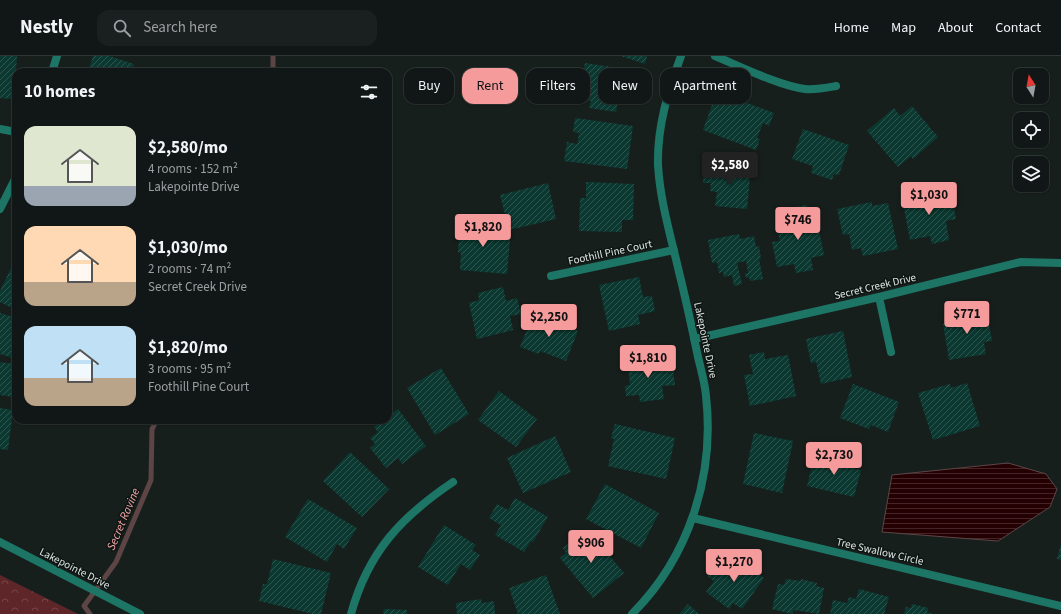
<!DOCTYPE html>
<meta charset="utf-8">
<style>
body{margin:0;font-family:"Source Sans 3",sans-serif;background:#1a201f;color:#f1f3f6;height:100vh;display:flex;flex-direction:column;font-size:15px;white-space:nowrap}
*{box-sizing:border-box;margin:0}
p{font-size:13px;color:#9c9fa1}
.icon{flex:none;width:22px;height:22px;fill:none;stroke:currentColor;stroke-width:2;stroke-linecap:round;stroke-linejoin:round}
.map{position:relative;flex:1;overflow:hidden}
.details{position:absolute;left:12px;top:12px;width:380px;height:356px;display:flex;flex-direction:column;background:#111716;border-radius:12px;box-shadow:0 1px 3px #0004,0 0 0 1px #303635}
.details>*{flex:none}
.hud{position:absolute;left:404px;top:12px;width:380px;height:36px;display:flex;gap:8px}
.needle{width:26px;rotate:349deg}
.buttons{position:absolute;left:1013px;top:12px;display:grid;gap:8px}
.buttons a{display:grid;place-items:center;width:36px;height:36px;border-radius:8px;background:#111716;box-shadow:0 1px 3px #0004,0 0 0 1px #303635;font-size:20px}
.price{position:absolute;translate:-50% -34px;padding:0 9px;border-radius:4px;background:#f59b9c;color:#111;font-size:13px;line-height:26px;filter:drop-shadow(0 1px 2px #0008)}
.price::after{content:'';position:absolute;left:50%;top:24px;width:12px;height:9px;margin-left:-6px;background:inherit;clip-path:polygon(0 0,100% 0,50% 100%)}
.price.active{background:#222;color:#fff}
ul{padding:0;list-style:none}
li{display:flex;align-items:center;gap:12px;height:100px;padding:0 12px}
li span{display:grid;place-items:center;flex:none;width:112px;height:80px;border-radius:12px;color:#555}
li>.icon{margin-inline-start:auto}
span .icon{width:48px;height:48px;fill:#fffc;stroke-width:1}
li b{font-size:17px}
h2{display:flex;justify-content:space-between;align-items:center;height:48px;padding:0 12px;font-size:17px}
.pill{padding:0 14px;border-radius:12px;background:#111716;box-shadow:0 1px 3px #0004,0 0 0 1px #303635;font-size:14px;line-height:36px}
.pill.active{background:#f59b9c;color:#111}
header{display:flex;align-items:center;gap:24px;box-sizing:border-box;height:56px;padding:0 20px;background:#111716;border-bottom:1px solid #303635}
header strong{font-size:19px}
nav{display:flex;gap:22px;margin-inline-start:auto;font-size:14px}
.search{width:280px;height:36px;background:#1a201f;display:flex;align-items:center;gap:10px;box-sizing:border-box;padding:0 14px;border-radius:12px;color:#9c9fa1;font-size:15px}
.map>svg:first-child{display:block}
</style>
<header>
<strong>Nestly</strong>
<div class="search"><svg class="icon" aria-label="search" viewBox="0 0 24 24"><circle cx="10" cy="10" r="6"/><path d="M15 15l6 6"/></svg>Search here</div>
<nav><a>Home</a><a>Map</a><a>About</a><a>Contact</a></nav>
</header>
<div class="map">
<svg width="1061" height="558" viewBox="0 0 1061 558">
<defs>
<pattern id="forest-crowns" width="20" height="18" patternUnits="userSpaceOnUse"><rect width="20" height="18" fill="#5e2629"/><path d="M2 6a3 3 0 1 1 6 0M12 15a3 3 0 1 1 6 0" fill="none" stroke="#754548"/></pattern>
<pattern id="water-rules" width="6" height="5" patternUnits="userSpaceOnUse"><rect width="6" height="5" fill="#250002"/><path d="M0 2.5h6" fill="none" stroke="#442527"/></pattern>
<pattern id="building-hatch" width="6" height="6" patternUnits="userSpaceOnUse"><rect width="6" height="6" fill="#0b3931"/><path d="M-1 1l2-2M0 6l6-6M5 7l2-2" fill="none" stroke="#2e564f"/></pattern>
</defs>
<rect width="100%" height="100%" fill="#171f1d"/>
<path fill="url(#forest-crowns)" d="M0,519L78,558H0Z"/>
<path fill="url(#water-rules)" stroke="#5d4546" d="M1008,407L1046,418L1057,433L1050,451L998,485L882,476L892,419Z"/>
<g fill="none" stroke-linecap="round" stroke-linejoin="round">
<path stroke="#5d4546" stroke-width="5" d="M273,16V0
M90,558L84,550L116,506L151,424L152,373L157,364"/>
</g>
<path fill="url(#building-hatch)" d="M0,0H17L14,43L0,42Z
M93,0H109L134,8L131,16H88Z
M621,0H647L645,8Z
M585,7L625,13L623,28L632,29L629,45L618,44L616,56L589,52L591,45L579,43Z
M716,38L724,41L725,39L774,57L769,70L763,67L757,82L760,83L756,94L703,74Z
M912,50L938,81L913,103L911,100L898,111L867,75L894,52L900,60Z
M575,62L633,70L627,113L564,105L567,86L577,88L579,77L573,76Z
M803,73L849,89L839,119L834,118L832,124L811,117L813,110L792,103Z
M725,109L751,111L747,153L715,150L717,136L710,135L711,127H703L704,113L724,115Z
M586,126L634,128L633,164H622V176L579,175L580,142H586Z
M548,127L556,163L509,174L500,139Z
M945,133L947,143L952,142L956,163L946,165L949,184L932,188L930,180L910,184L902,142Z
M872,146V150L888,147L898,193L863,200L861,192L852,194L849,178L843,179L837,153Z
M807,149L810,166L817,165L824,199L811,202L813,214L796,217L794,208L777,211L772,186L780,185L777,173L787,170L784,153Z
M460,164L501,167L499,183L510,184L507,218L460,214L461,197L458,196Z
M739,178L740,183L754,180L756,191L759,190L761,203H759L763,223L750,225L749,221L746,222L745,217H748L746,205L737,207L742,228L734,230L732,219L724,221L723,216L719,217L717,206L712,207L708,184Z
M13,208L16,210V254L0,246V235Z
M639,221L643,241L652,240L655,255L638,259L640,268L609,275L599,229Z
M503,231L506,245L517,242L521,258L510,260L513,274L477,283L469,247L479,244L478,237Z
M973,251L976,265L988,262L992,285L984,286L986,298L949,304L943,268L957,266L955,254Z
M0,257L16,262V303L0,298Z
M533,258L578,275L566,305L540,295L539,298L520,291Z
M843,275L852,321L821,328L816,306L811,307L806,283Z
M764,296L765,303L788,299L796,340L750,350L744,319L753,318L749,299Z
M659,300L661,314L673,313L675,329L662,330L664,343L640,346L639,339L626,340L625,330L630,329L627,303Z
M0,306L16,308L13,341L0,339Z
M441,312L469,358L435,379L407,332Z
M967,327L980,370L933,384L918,337L950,328L951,332Z
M853,328L899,346L888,376L871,369L869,373L840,362Z
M499,335L537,363L516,391L478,364Z
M0,352L13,354L8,394L0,393Z
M398,353L426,390L402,408L398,402L386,412L370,392L375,388L370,382L378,376L374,371L384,364H388V361Z
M615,368L675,382L666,423L608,410L614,383L611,382Z
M754,377L793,385L782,437L743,428Z
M555,380L571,416L523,437L507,402Z
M350,396L389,433L362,461L323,425Z
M815,398L848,405L847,411L861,414L854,441L807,430Z
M605,428L659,457L641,492L586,463Z
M515,442L548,461L533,486L531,485L524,496L495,479L501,469L489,462L497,448L508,454Z
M308,443L357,472L344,493L337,488L327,506L285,481Z
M444,469L476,489L472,494L480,499L470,514L461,508L448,529L418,511Z
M587,473L624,517L593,542L560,502L566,497L563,492Z
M1061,488V504L1057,503Z
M733,500L764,522L742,553L733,547L729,553L706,536L714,525L707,520L717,507L724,512Z
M273,503L331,517L321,558H313L259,545L263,528H267Z
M546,519L560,558H518L509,532Z
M786,523L801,525V523L817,527L816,530L824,532L819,558L794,554L792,558L772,553L778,528L784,529Z
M859,533L889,541L884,558H830L833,544L847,547L849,541L856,543Z
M481,543L482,547L494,545L495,558H457L456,547Z
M688,548L699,558H679Z
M912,548L928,552L927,556L933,558H904L906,551L911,552Z
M384,553L407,554V558H383Z"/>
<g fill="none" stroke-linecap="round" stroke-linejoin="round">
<path stroke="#1d7566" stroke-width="8" d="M715,0C739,10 780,30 805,33C815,34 825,32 836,30
M52,16L57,0
M0,73L16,76
M0,153L16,121
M551,220L674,194
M879,241L891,296
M694,283L879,241L1021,206L1061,207
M693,462L1061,550
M0,486L140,558
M351,558C368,496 401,461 453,426
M632,558C689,501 715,420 706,340C705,327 701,314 698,301C692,272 686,244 679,216C671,181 660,145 658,109C657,71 668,35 681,0"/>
</g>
<g text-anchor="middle" stroke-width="3" stroke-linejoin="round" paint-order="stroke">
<g font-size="11" fill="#dfe5e3" stroke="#0e1614">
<text transform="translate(610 196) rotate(-12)" y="4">Foothill Pine Court</text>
<text transform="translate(875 230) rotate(-13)" y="4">Secret Creek Drive</text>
<text transform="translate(706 284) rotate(78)" y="4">Lakepointe Drive</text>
<text transform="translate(880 495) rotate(13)" y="4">Tree Swallow Circle</text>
<text transform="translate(75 512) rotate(27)" y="4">Lakepointe Drive</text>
</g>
<g font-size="12" font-style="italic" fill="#f8a9a9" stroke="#0e1614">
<text transform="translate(123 463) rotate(-67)" y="4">Secret Ravine</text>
</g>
</g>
</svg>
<div class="buttons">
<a><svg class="needle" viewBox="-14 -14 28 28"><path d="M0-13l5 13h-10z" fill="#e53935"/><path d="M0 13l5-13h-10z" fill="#9c9fa1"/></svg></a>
<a><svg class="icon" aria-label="locate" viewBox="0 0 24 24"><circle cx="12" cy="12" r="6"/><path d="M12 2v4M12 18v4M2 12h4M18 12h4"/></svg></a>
<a><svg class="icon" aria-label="layers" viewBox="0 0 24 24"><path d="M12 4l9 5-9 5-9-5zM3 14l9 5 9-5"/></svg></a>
</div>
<b class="price active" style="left:730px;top:130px">$2,580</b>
<b class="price" style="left:929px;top:160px">$1,030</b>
<b class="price" style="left:798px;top:185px">$746</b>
<b class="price" style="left:483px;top:192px">$1,820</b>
<b class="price" style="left:967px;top:279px">$771</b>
<b class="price" style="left:549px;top:282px">$2,250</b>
<b class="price" style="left:648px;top:323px">$1,810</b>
<b class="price" style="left:834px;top:420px">$2,730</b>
<b class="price" style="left:591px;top:508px">$906</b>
<b class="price" style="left:734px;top:527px">$1,270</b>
<div class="hud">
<a class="pill">Buy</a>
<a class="pill active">Rent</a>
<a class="pill">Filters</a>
<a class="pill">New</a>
<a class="pill">Apartment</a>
</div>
<section class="details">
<h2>10 homes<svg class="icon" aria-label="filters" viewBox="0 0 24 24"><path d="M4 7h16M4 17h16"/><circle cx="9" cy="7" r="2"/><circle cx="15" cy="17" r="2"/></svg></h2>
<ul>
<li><span style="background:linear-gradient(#dfe7d0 75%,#9aa5b1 0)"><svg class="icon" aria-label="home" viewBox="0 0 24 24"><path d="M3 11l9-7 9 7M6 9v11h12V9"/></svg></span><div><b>$2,580/mo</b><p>4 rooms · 152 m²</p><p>Lakepointe Drive</p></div></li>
<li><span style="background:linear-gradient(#ffd9b3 70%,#b9a48a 0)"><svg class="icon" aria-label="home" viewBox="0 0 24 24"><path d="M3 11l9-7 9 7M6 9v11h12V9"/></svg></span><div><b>$1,030/mo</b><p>2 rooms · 74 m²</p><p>Secret Creek Drive</p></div></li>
<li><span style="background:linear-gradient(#bfe0f5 65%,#b9a48a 0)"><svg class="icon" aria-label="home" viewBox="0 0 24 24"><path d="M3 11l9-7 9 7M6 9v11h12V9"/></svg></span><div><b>$1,820/mo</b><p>3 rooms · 95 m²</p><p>Foothill Pine Court</p></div></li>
</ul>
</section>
</div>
